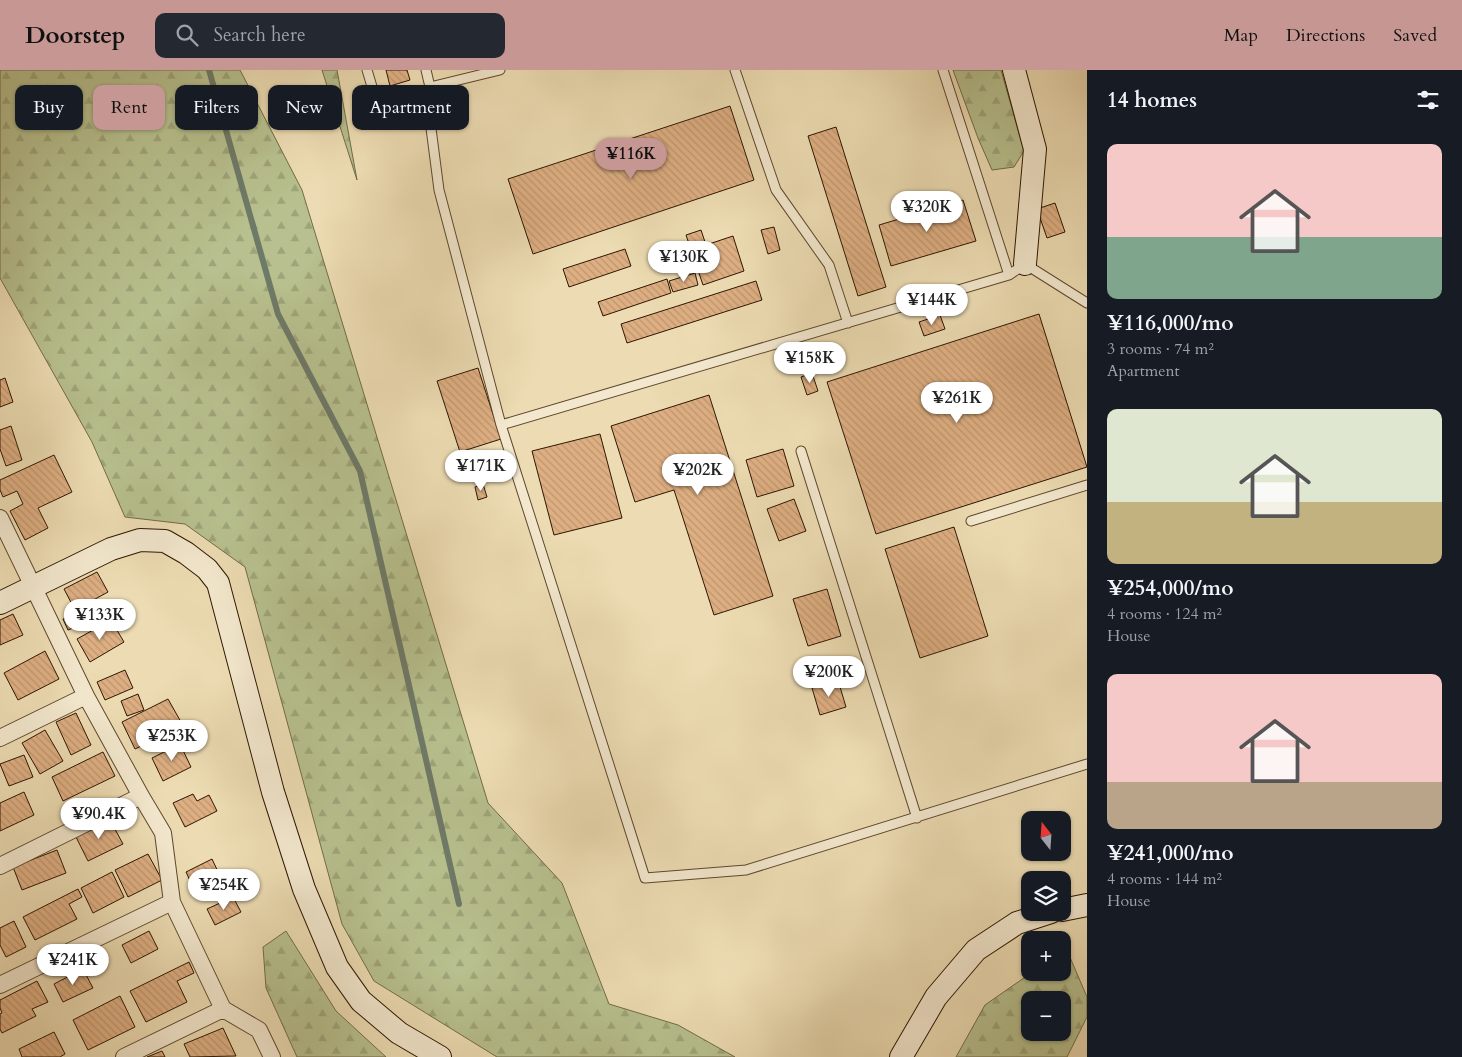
<!DOCTYPE html>
<meta charset="utf-8">
<style>
body{margin:0;font-family:Cardo,serif;background:#242831;color:#f1f3f6;height:100vh;display:flex;flex-direction:column;font-size:19px;white-space:nowrap}
*{box-sizing:border-box;margin:0}
p{font-size:16px;color:#9ea1a6}
.icon{flex:none;width:28px;height:28px;fill:none;stroke:currentColor;stroke-width:2;stroke-linecap:round;stroke-linejoin:round}
.map{position:relative;flex:1;overflow:hidden}
.drawer{display:flex;flex-direction:column;background:#171b24;width:375px}
.drawer>*{flex:none}
.guide{position:absolute;left:15px;top:15px;width:475px;height:45px;display:flex;gap:10px}
.needle{width:32px;rotate:343deg}
.buttons{position:absolute;left:1021px;top:741px;display:grid;gap:10px}
.buttons a{display:grid;place-items:center;width:50px;height:50px;border-radius:10px;background:#171b24;box-shadow:0 1px 4px #0004;font-size:25px}
.price{position:absolute;translate:-50% -42px;padding:0 11px;border-radius:18px;background:#fff;color:#222;font-size:16px;line-height:32px;filter:drop-shadow(0 1px 2px #0008)}
.price::after{content:'';position:absolute;left:50%;top:30px;width:15px;height:11px;margin-left:-8px;background:inherit;clip-path:polygon(0 0,100% 0,50% 100%)}
.price.selected{background:#c59692;color:#111}
ul{padding:0;list-style:none}
li{display:grid;align-content:center;gap:10px;height:265px;padding:0 20px}
li span{display:grid;place-items:center;height:155px;border-radius:10px;color:#555}
li>.icon{margin-inline-start:auto}
span .icon{width:90px;height:90px;fill:#fffc;stroke-width:1}
li b{font-size:21px}
h2{display:flex;justify-content:space-between;align-items:center;height:60px;padding:0 20px;font-size:21px}
.pill{padding:0 18px;border-radius:10px;background:#171b24;box-shadow:0 1px 4px #0004;font-size:18px;line-height:45px}
.pill.selected{background:#c59692;color:#111}
header{display:flex;align-items:center;gap:30px;box-sizing:border-box;height:70px;padding:0 25px;background:#c59692;color:#111}
header strong{font-size:24px}
nav{display:flex;gap:28px;margin-inline-start:auto;font-size:18px}
.search{width:350px;height:45px;background:#242831;display:flex;align-items:center;gap:12px;box-sizing:border-box;padding:0 18px;border-radius:10px;color:#9ea1a6;font-size:19px}
main{display:flex;flex:1;min-height:0}
.map>svg:first-child{display:block}
</style>
<header>
<strong>Doorstep</strong>
<div class="search"><svg class="icon" aria-label="search" viewBox="0 0 24 24"><circle cx="10" cy="10" r="6"/><path d="M15 15l6 6"/></svg>Search here</div>
<nav><a>Map</a><a>Directions</a><a>Saved</a></nav>
</header>
<main>
<div class="map">
<svg width="1087" height="987" viewBox="0 0 1087 987">
<defs>
<pattern id="forest-firs" width="22" height="20" patternUnits="userSpaceOnUse" patternTransform="scale(1.25)"><rect width="22" height="20" fill="#b7c08e"/><path d="M5 1l3.5 6h-7zM16 11l3.5 6h-7z" fill="#9ea479"/></pattern>
<pattern id="building-back-hatch" width="6" height="6" patternUnits="userSpaceOnUse" patternTransform="scale(1.25)"><rect width="6" height="6" fill="#deaf83"/><path d="M-1 5l2 2M0 0l6 6M5-1l2 2" fill="none" stroke="#bf966f"/></pattern>
</defs>
<rect width="100%" height="100%" fill="#eddcb3"/>
<filter id="stains"><feTurbulence type="fractalNoise" baseFrequency=".004" numOctaves="4"/><feColorMatrix values="0 0 0 0 .2 0 0 0 0 .09 0 0 0 0 .02 0 0 0 .5 -.17"/></filter>
<radialGradient id="worn" r=".72"><stop offset=".6" stop-color="#630" stop-opacity="0"/><stop offset="1" stop-color="#630" stop-opacity=".3"/></radialGradient>
<path fill="url(#forest-firs)" stroke="#726b48" fill-rule="evenodd" d="M0,0H240L302,120L488,733L562,813L609,934L678,955L735,987H497L374,911L342,854L245,497L185,454L125,447L92,372L0,208Z
M322,0H337L357,110Z
M953,0H1001L1024,81L1014,97L992,100L978,68Z
M286,861L336,941L386,987H297L266,918L263,877Z
M1066,878L1087,927V947L1067,987H956L985,935L1031,903L1062,902L1063,881ZM1030,930H1062V962H1030Z"/>
<g fill="none" stroke-linecap="round" stroke-linejoin="round">
<path stroke="#6e7a68" stroke-width="6" d="M209,0L278,244L360,401L459,834"/>
</g>
<path fill="url(#building-back-hatch)" stroke="#2e1601" d="M386,0H407L410,10L390,16Z
M730,36L754,110L533,184L508,109Z
M836,57L886,217L858,226L808,66Z
M963,130L976,171L891,196L879,155Z
M1055,133L1065,162L1047,168L1037,139Z
M774,157L780,180L768,184L761,160Z
M701,160L706,175L733,166L744,201L703,215L686,165Z
M625,179L631,196L569,217L563,199Z
M695,203L698,215L673,222L669,211Z
M667,209L671,223L603,246L598,232Z
M756,211L762,230L627,273L621,254Z
M1039,244L1087,397L876,464L827,312Z
M940,245L945,259L924,266L919,252Z
M478,298L501,369L460,382L437,311Z
M812,303L818,321L807,325L801,307Z
M5,308L13,332L0,337V310Z
M709,325L773,526L714,545L674,420L635,432L611,356Z
M11,356L22,390L6,396L0,379V360Z
M600,364L622,448L554,465L532,381Z
M783,379L794,416L757,427L746,390Z
M483,383L490,410L476,413L470,386Z
M54,385L72,422L38,438L48,458L25,470L10,441L23,434L17,421L3,427L0,420V410Z
M483,414L487,427L478,430L475,417Z
M794,429L806,461L779,471L767,439Z
M954,457L988,566L920,588L885,479Z
M97,502L108,522L75,540L64,519Z
M827,519L841,566L808,576L793,529Z
M78,543L83,554L68,560L63,549Z
M13,544L23,565L0,575V550Z
M111,550L124,572L90,592L77,569Z
M45,581L59,609L18,630L4,603Z
M125,600L133,618L105,630L97,612Z
M838,610L846,637L820,645L812,618Z
M138,624L144,640L127,646L121,631Z
M168,629L181,652L184,651L187,660L171,667L169,663L135,679L122,652Z
M76,643L91,675L71,685L56,652Z
M45,660L63,691L40,704L22,673Z
M180,674L191,697L163,711L152,688Z
M103,682L115,706L63,731L52,707Z
M24,685L33,707L9,716L0,694Z
M24,722L34,745L0,761V733Z
M193,724L197,731L209,725L217,741L185,757L173,733Z
M109,748L123,774L88,791L75,765Z
M57,780L66,803L22,820L13,797Z
M148,784L162,810L128,827L115,800Z
M212,789L220,806L194,819L186,802Z
M112,802L124,827L93,843L81,818Z
M78,819L82,827L69,834L77,849L35,870L23,847Z
M233,827L241,842L215,855L207,839Z
M14,851L26,877L6,887L0,875V858Z
M149,861L158,879L131,893L122,875Z
M189,892L194,903L177,911L187,932L146,952L130,921Z
M83,899L93,918L63,932L54,914Z
M37,911L48,932L32,939L36,946L2,963L0,959V944L2,943L0,938V930Z
M120,926L135,957L88,980L73,950Z
M223,958L236,986L190,987L184,974Z
M54,962L65,984L60,987H22L19,979Z
M162,981L165,987H147Z"/>
<g fill="none" stroke-linecap="round" stroke-linejoin="round">
<g stroke="#5e482e" stroke-width="11">
<path id="lane" d="M367,0L373,20L429,43
M426,0L430,17L429,43L439,120L501,355L645,808L746,800L1087,694
M735,0L776,120L829,195L848,253
M943,0L1009,205
M430,17L500,0
M501,355L1009,205L1025,194L1087,233
M801,381L917,748
M971,451L1087,415"/>
</g>
<g stroke="#5e482e" stroke-width="18">
<path id="street" d="M0,448L86,626L141,726L163,763L172,832L223,939L259,960L272,987
M0,668L86,626
M0,796L141,726
M0,915L172,832
M124,987L223,939"/>
</g>
<g stroke="#2e1601" stroke-width="24">
<path id="secondary" d="M1014,0L1035,79L1025,194
M0,533L111,479L140,470L165,471L186,483L207,499L218,513L273,722L304,819L337,897L361,931L399,963L440,987
M1062,840L1087,835
M901,987L936,927L976,880L1017,853L1051,842"/>
</g>
<use href="#lane" stroke="#f3e8ce" stroke-width="9"/>
<use href="#street" stroke="#f3e8ce" stroke-width="16"/>
<use href="#secondary" stroke="#f3e8ce" stroke-width="22"/>
</g>
<rect width="100%" height="100%" filter="url(#stains)"/>
<rect width="100%" height="100%" fill="url(#worn)"/>
</svg>
<div class="buttons">
<a><svg class="needle" viewBox="-14 -14 28 28"><path d="M0-13l5 13h-10z" fill="#e53935"/><path d="M0 13l5-13h-10z" fill="#9ea1a6"/></svg></a>
<a><svg class="icon" aria-label="layers" viewBox="0 0 24 24"><path d="M12 4l9 5-9 5-9-5zM3 14l9 5 9-5"/></svg></a>
<a>+</a>
<a>−</a>
</div>
<b class="price selected" style="left:631px;top:110px">¥116K</b>
<b class="price" style="left:927px;top:163px">¥320K</b>
<b class="price" style="left:684px;top:213px">¥130K</b>
<b class="price" style="left:932px;top:256px">¥144K</b>
<b class="price" style="left:810px;top:314px">¥158K</b>
<b class="price" style="left:957px;top:354px">¥261K</b>
<b class="price" style="left:481px;top:422px">¥171K</b>
<b class="price" style="left:698px;top:426px">¥202K</b>
<b class="price" style="left:100px;top:571px">¥133K</b>
<b class="price" style="left:829px;top:628px">¥200K</b>
<b class="price" style="left:172px;top:692px">¥253K</b>
<b class="price" style="left:99px;top:770px">¥90.4K</b>
<b class="price" style="left:224px;top:841px">¥254K</b>
<b class="price" style="left:73px;top:916px">¥241K</b>
<div class="guide">
<a class="pill">Buy</a>
<a class="pill selected">Rent</a>
<a class="pill">Filters</a>
<a class="pill">New</a>
<a class="pill">Apartment</a>
</div>
</div>
<section class="drawer">
<h2>14 homes<svg class="icon" aria-label="filters" viewBox="0 0 24 24"><path d="M4 7h16M4 17h16"/><circle cx="9" cy="7" r="2"/><circle cx="15" cy="17" r="2"/></svg></h2>
<ul>
<li><span style="background:linear-gradient(#f6c9c9 60%,#7fa58c 0)"><svg class="icon" aria-label="home" viewBox="0 0 24 24"><path d="M3 11l9-7 9 7M6 9v11h12V9"/></svg></span><div><b>¥116,000/mo</b><p>3 rooms · 74 m²</p><p>Apartment</p></div></li>
<li><span style="background:linear-gradient(#dfe7d0 60%,#c2b280 0)"><svg class="icon" aria-label="home" viewBox="0 0 24 24"><path d="M3 11l9-7 9 7M6 9v11h12V9"/></svg></span><div><b>¥254,000/mo</b><p>4 rooms · 124 m²</p><p>House</p></div></li>
<li><span style="background:linear-gradient(#f6c9c9 70%,#b9a48a 0)"><svg class="icon" aria-label="home" viewBox="0 0 24 24"><path d="M3 11l9-7 9 7M6 9v11h12V9"/></svg></span><div><b>¥241,000/mo</b><p>4 rooms · 144 m²</p><p>House</p></div></li>
</ul>
</section>
</main>
